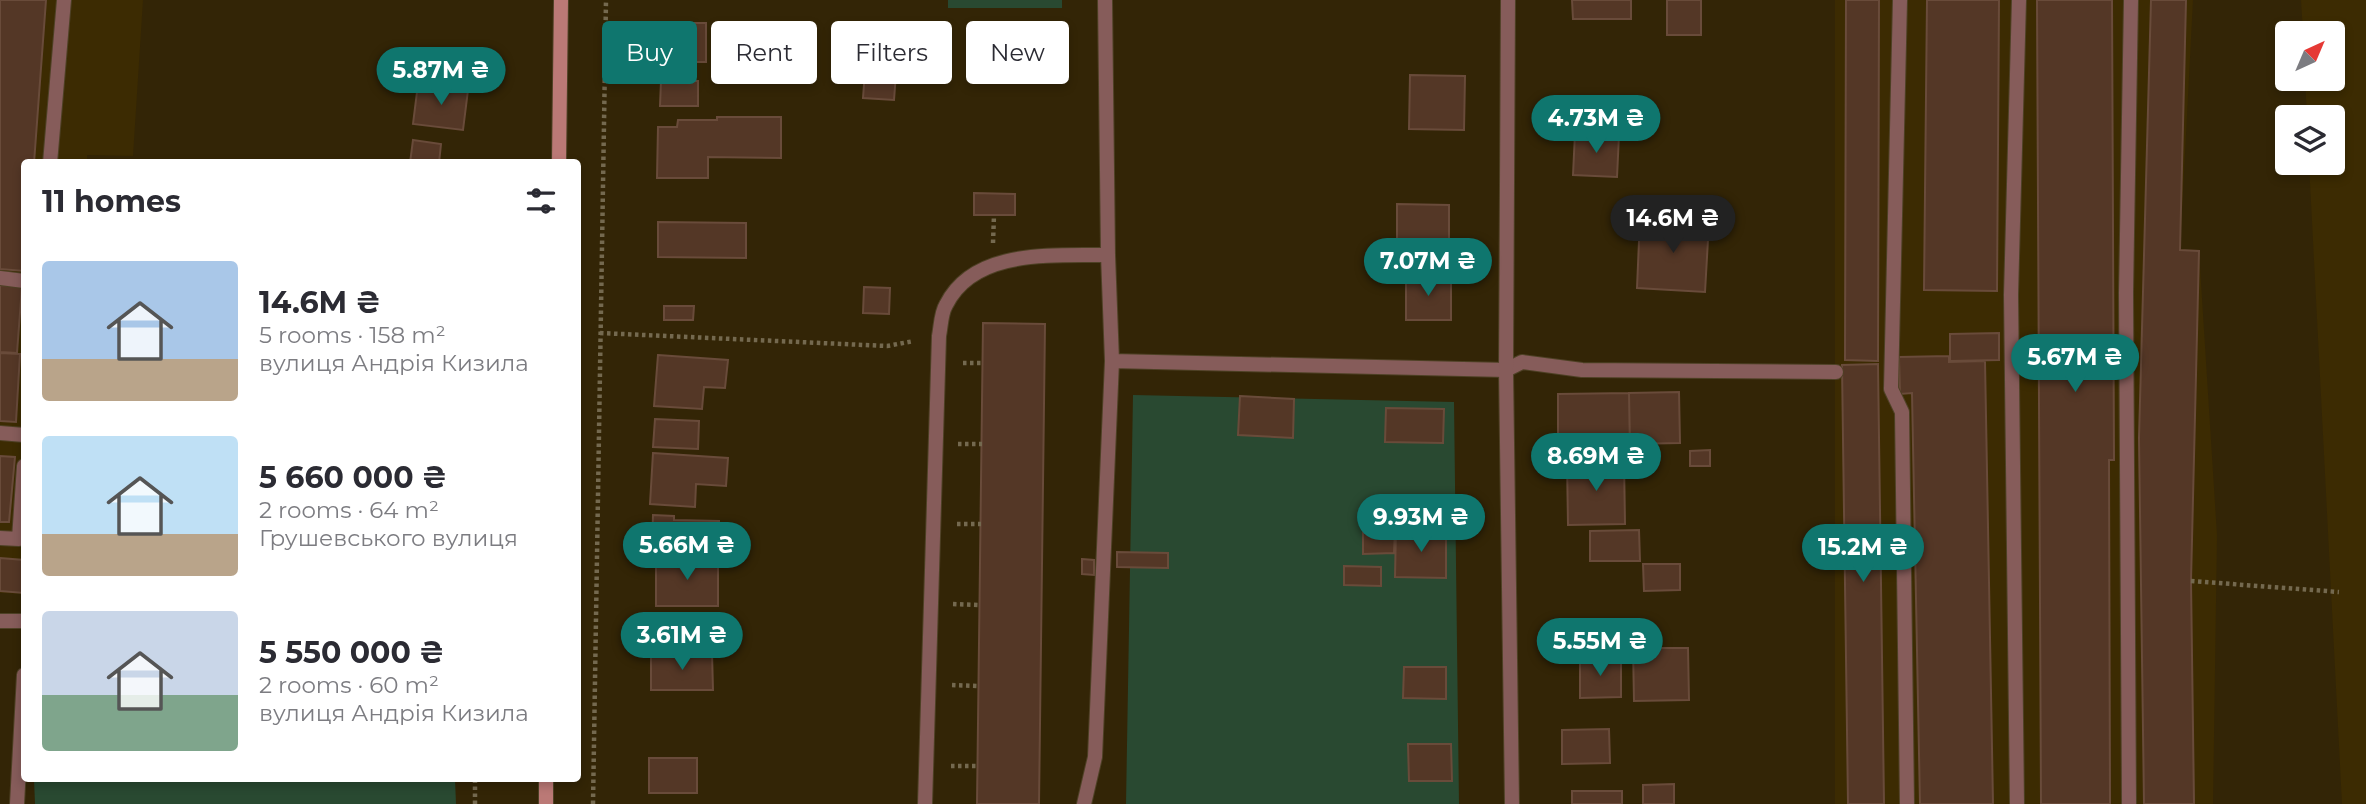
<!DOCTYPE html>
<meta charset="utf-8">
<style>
body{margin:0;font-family:Montserrat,sans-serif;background:#f7f7f7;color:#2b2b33;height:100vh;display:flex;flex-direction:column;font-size:26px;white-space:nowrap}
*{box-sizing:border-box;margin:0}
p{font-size:23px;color:#7c7c81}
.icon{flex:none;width:38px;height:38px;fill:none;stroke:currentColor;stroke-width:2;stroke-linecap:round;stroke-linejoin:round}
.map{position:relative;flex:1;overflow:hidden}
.drawer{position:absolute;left:21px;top:159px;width:560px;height:623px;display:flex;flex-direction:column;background:#fff;border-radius:7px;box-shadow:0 4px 10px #0003}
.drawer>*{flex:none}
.top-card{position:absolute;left:602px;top:21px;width:665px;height:63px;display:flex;gap:14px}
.needle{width:46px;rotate:44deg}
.buttons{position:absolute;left:2275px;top:21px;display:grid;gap:14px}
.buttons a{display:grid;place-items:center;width:70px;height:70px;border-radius:7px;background:#fff;box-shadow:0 4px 10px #0003;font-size:35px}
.price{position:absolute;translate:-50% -60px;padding:0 16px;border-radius:24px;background:#0f766e;color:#fff;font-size:23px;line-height:46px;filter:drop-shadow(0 2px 4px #0008)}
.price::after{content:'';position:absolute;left:50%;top:42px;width:21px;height:16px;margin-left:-10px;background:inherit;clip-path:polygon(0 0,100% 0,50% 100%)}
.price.current{background:#222;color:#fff}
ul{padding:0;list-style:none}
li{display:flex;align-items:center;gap:21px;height:175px;padding:0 21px}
li span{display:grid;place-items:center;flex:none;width:196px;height:140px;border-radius:7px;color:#555}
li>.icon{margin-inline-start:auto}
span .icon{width:84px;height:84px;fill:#fffc;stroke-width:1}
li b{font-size:30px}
h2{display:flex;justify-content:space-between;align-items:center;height:84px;padding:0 21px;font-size:30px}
.pill{padding:0 24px;border-radius:7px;background:#fff;box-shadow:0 4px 10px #0003;font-size:24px;line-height:63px}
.pill.current{background:#0f766e;color:#fff}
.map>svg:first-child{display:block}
</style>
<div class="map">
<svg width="2366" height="804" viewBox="0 0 2366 804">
<rect width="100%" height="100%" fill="#332506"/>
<path fill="#3c2b02" d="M0,0H143L133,156L87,155V163H24V594L0,593Z
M1835,0H2193L2180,250L2199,251L2217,535L2213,804H1835Z
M2301,0H2366V804H2342L2309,163H2333V117H2307L2305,79H2333V33H2303Z"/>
<path fill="#294931" d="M948,0H1062V8H948Z
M1133,395L1454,402L1459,804H1126Z
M34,779H455L456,804H35Z"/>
<path fill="#543726" stroke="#694b3a" stroke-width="2" d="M0,0H46L34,163H24V271L0,269Z
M1572,0H1631V19H1573Z
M1667,0H1701V35H1667Z
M1846,0H1879L1878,361L1845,360Z
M1927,0H1999L1997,291L1924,290Z
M2037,0H2112L2114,460H2109L2110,804H2041Z
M2151,0H2186L2180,250L2199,251L2191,581L2194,804H2144L2139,438Z
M662,23H706V62H662Z
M867,44L898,47L894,100L863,98Z
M1410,75L1465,76L1464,130L1409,129Z
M661,81H698V106H660Z
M418,84L468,90L463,130L413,124Z
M717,117H781V158L708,157V178H657L658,127H677L678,120H717Z
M1575,133L1619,135L1617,177L1573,175Z
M413,140L441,144L439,163H410Z
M974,193L1015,194V215H974Z
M1397,204L1449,205V245L1397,244Z
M1640,218L1709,222L1705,292L1637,288Z
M658,222L746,223V258L658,257Z
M1406,276H1451V320H1406Z
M0,285L22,286L17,353L0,352Z
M864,287L890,288L889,314L863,313Z
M664,306H694L693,320H664Z
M983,323L1045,324L1039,804H977Z
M1999,333V360L1950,361V334Z
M0,353L20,354L16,422L0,421Z
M658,355L728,360L725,388L704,387L702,409L654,406Z
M1949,356V362L1985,361L1993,804H1920L1912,393L1900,394L1899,357Z
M1878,364L1884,804H1848L1842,365Z
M1679,392L1680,443L1630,444L1629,393Z
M1629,393L1630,453L1558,454V394Z
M1240,396L1294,399L1293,438L1238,435Z
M1386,408L1444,409L1443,443L1385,442Z
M655,419L699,421L698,449L653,447Z
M1710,450V466H1690V451Z
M653,453L728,458L726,486L696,484L695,507L650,504Z
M0,456L15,457L9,522H0Z
M1567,461H1624L1625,524L1568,525Z
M653,515L674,516V520L719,521L718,548L652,547Z
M1363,529H1395L1394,553L1363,554Z
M1396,529L1446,530V578L1395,577Z
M1639,530L1640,561H1590V531Z
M1117,552L1168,553V568L1117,567Z
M656,557H718V606H656Z
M0,558L24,560V593L0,591Z
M1082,559L1094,560V575L1082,574Z
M1643,564H1680V590L1644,591Z
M1344,566L1381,567V586L1344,585Z
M1633,648H1688L1689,700L1634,701Z
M651,653H712L713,690H651Z
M1580,659H1621V697L1580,698Z
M1404,667H1446V699L1403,698Z
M1609,729L1610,763L1562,764V730Z
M1408,744H1451L1452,781H1409Z
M649,758H697V793H649Z
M1674,784V804H1643V785Z
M1572,791H1622V804H1572Z"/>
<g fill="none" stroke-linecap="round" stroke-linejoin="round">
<g stroke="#4e4125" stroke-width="16">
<path id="lane" d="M1900,0L1891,389L1902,412L1907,804
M50,163L64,0
M0,278L24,281
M1112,361L1506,370L1522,362L1582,370L1836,372
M0,433L24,435
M0,538L19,539L24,466
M0,621H24
M17,804L24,675
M925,804L939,336C941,326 941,313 946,305C974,248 1054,256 1108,255
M1084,804L1095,757L1112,361L1108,255L1105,0
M2017,804L2011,295L2019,0
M2129,804L2126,293L2131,0"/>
</g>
<g stroke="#4e4125" stroke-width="16">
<path id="street" d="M1508,0L1506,370L1512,804"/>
</g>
<g stroke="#4e4125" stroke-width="16">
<path id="secondary" d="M559,163L561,0
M546,804V779"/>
</g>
<path stroke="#74694f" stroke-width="4.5" stroke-dasharray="3.5 3.5" stroke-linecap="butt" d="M993,243L994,215
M600,333L887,346L914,341
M963,363H983
M958,444H982
M957,524H981
M2191,581L2339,592
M953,604L980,605
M952,685L979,686
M951,766H978
M475,804V779
M593,804L606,0"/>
<use href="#lane" stroke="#865c5a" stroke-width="14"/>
<use href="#street" stroke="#865c5a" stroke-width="14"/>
<use href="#secondary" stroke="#bb7976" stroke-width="14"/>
</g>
</svg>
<div class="buttons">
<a><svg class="needle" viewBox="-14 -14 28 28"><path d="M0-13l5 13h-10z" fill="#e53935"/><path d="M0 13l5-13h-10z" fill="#7c7c81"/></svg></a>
<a><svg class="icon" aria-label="layers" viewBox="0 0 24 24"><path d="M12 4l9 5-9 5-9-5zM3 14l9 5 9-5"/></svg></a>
</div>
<b class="price" style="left:441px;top:107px">5.87M ₴</b>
<b class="price" style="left:1596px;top:155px">4.73M ₴</b>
<b class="price current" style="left:1673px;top:255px">14.6M ₴</b>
<b class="price" style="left:1428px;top:298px">7.07M ₴</b>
<b class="price" style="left:2075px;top:394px">5.67M ₴</b>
<b class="price" style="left:1596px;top:493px">8.69M ₴</b>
<b class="price" style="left:1421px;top:554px">9.93M ₴</b>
<b class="price" style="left:687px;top:582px">5.66M ₴</b>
<b class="price" style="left:1863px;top:584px">15.2M ₴</b>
<b class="price" style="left:682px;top:672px">3.61M ₴</b>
<b class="price" style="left:1600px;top:678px">5.55M ₴</b>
<div class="top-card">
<a class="pill current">Buy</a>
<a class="pill">Rent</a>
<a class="pill">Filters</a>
<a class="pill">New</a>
</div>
<section class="drawer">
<h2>11 homes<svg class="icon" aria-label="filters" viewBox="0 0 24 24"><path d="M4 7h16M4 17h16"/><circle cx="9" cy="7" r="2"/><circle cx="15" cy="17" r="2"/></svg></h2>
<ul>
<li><span style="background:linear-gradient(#a9c7e8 70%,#b9a48a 0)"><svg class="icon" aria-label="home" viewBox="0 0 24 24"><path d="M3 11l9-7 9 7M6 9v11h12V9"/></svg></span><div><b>14.6M ₴</b><p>5 rooms · 158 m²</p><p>вулиця Андрія Кизила</p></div></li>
<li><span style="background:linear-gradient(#bfe0f5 70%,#b9a48a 0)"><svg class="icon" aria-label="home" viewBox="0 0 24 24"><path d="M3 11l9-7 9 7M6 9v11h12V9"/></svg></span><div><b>5 660 000 ₴</b><p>2 rooms · 64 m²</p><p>Грушевського вулиця</p></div></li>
<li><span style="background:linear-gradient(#c9d6e8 60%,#7fa58c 0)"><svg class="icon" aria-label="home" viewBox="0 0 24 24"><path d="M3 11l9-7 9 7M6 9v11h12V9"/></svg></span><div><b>5 550 000 ₴</b><p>2 rooms · 60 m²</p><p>вулиця Андрія Кизила</p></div></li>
</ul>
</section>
</div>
